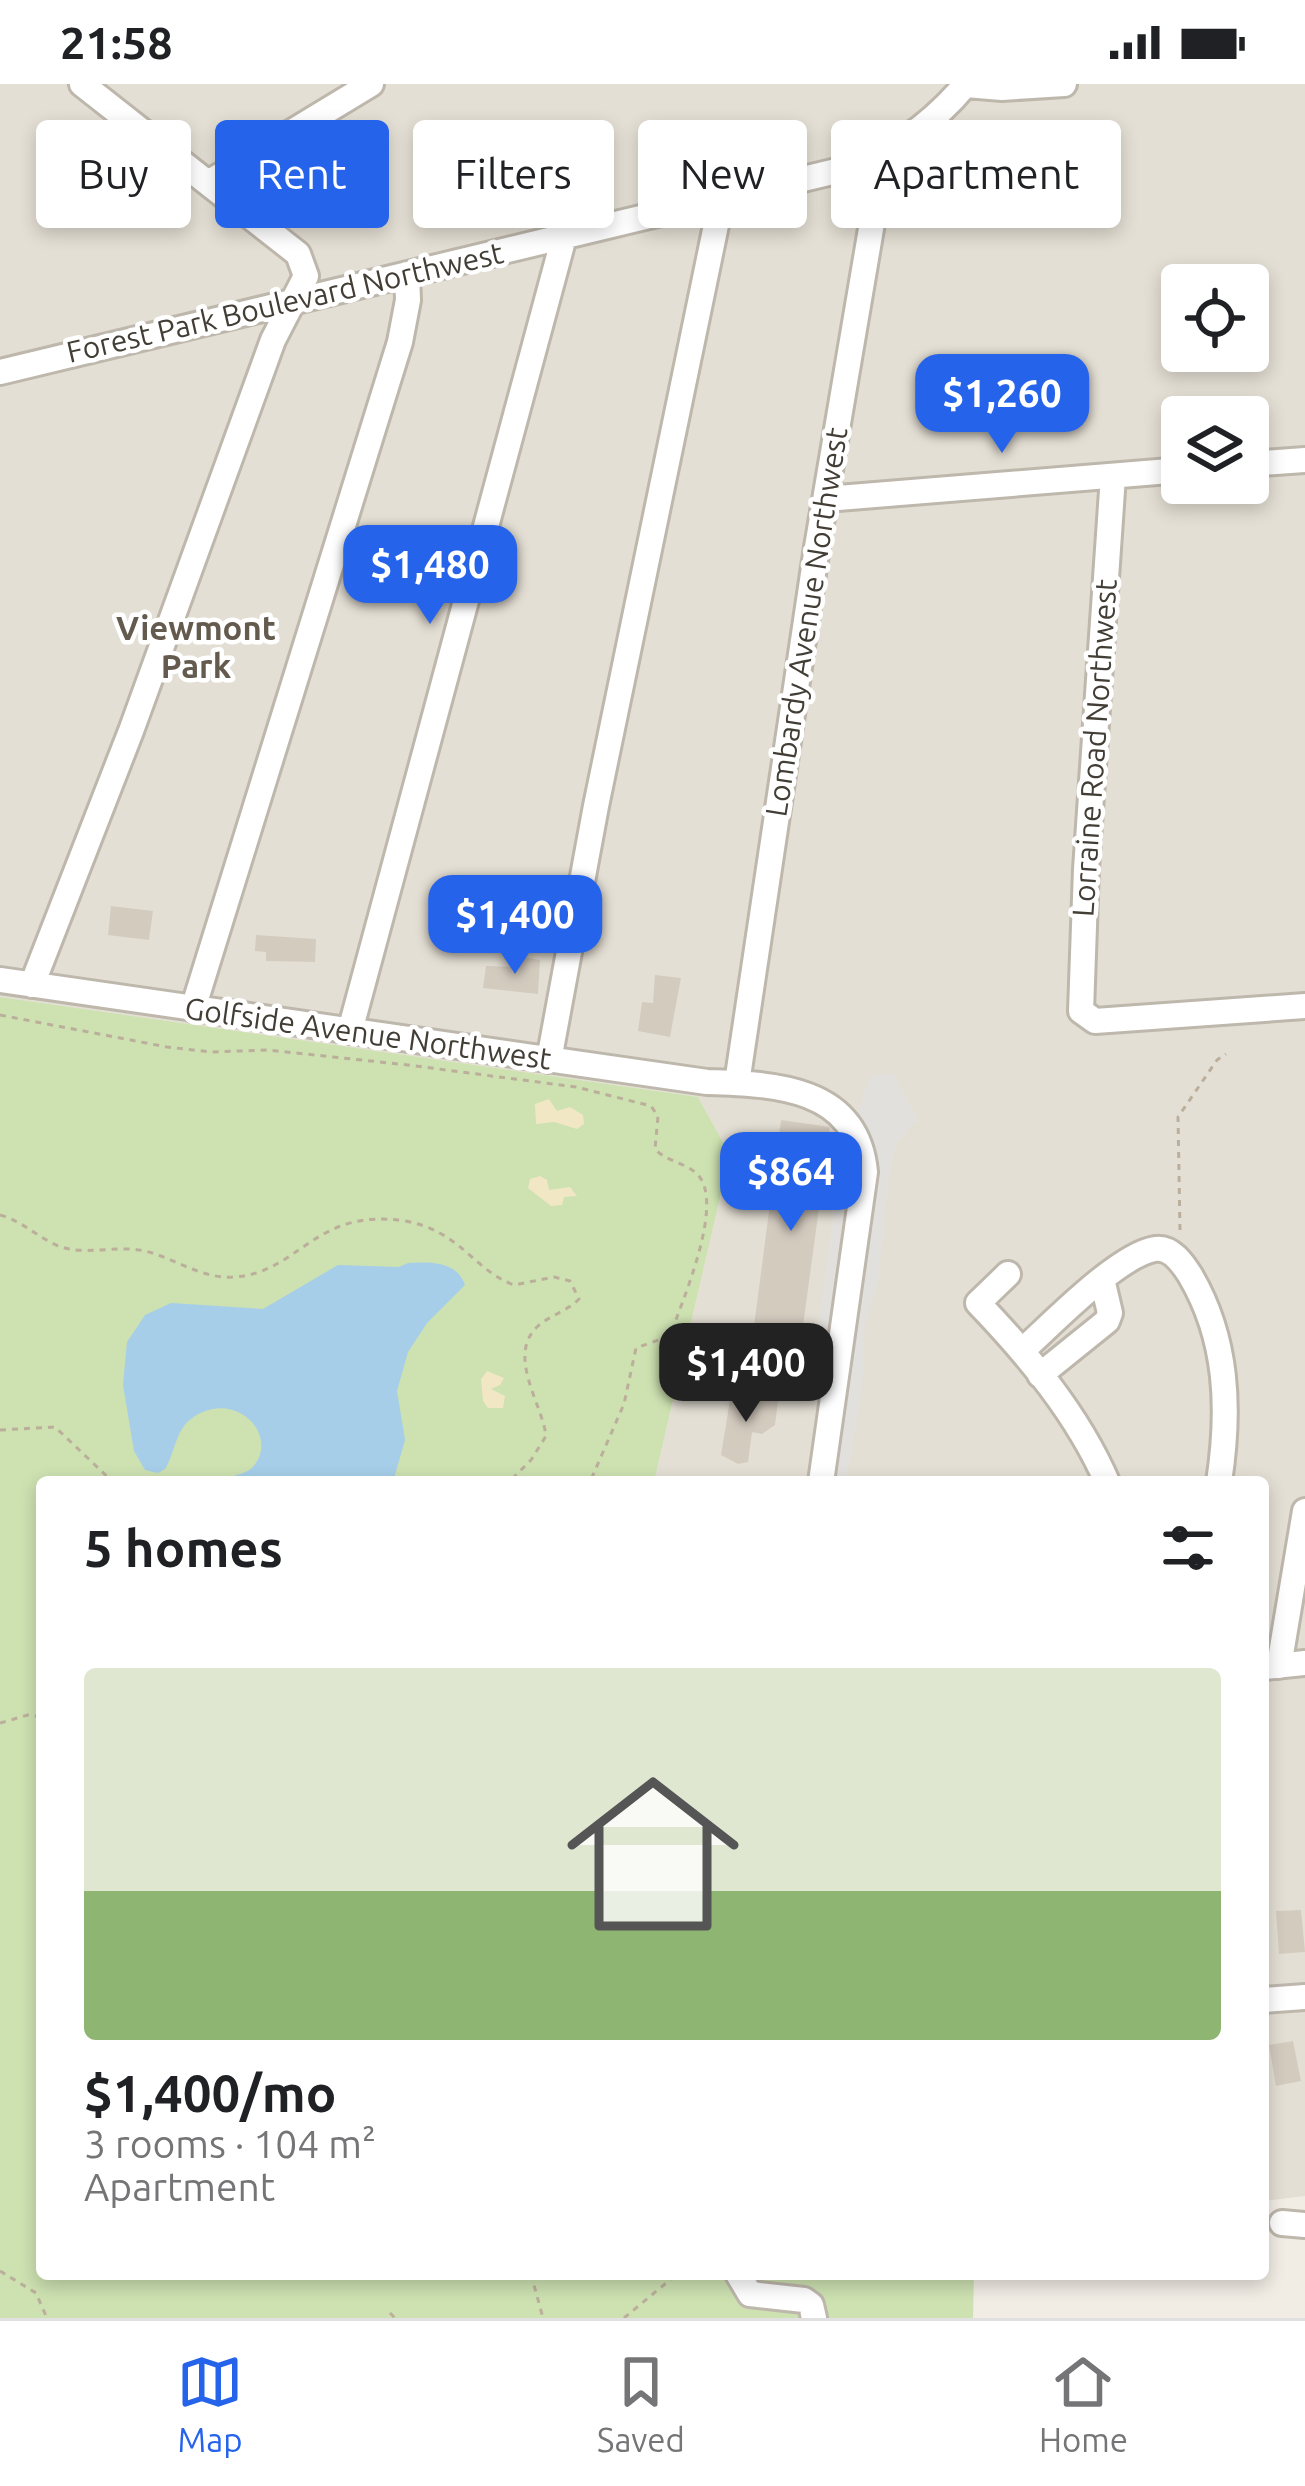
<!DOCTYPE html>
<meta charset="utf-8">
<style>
body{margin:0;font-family:Ubuntu,sans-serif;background:#f6f6f6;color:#202124;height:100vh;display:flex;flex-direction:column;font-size:45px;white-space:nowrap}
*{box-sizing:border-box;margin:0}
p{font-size:39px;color:#757577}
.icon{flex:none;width:66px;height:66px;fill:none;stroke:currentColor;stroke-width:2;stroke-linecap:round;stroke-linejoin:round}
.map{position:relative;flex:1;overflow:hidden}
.panel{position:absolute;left:36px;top:1392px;width:1233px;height:804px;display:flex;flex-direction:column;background:#fff;border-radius:12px;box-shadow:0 6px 18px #0003}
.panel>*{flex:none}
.top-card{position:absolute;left:36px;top:36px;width:1233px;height:108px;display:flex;gap:24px}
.fabs{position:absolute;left:1161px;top:180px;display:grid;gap:24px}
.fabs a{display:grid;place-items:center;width:108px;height:108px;border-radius:12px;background:#fff;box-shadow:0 6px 18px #0003;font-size:60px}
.price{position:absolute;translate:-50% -102px;padding:0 27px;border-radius:24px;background:#2563eb;color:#fff;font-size:39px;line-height:78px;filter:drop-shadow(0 3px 6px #0008)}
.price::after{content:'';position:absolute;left:50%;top:72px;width:36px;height:27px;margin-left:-18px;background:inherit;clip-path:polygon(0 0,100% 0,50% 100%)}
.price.active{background:#222;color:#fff}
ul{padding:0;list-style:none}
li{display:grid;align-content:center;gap:24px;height:636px;padding:0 48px}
li span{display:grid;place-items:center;height:372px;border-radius:12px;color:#555}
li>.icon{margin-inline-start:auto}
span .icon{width:216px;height:216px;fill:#fffc;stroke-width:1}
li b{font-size:51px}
h2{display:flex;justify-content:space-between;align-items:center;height:144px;padding:0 48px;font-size:51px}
.tag{padding:0 42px;border-radius:12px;background:#fff;box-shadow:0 6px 18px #0003;font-size:42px;line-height:108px}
.tag.active{background:#2563eb;color:#fff}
.status{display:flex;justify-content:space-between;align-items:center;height:84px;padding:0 60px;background:#fff;direction:ltr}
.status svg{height:33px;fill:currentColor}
.menu{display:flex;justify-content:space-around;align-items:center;height:168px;border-top:3px solid #e0e0e0;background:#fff;font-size:33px;color:#757577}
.menu a{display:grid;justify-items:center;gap:6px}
.menu .active{color:#2563eb}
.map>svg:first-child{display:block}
</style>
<div class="status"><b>21:58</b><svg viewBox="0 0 49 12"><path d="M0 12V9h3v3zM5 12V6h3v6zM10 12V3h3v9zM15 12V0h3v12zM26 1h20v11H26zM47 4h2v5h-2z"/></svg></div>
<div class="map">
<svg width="1305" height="2234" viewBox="0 0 1305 2234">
<rect width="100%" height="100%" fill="#f1ede5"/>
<path fill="#e4dfd4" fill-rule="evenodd" d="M0,0H1305V2112L1263,2117V1398H654L730,1071L698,1013L0,913ZM1182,201H1248V267H1182ZM1182,333H1248V399H1182Z"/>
<path fill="#cde1b1" d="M0,913L698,1013L730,1071L654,1398H42V2190H974L973,2234H0Z"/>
<path fill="#f2e7c4" d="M549,1015L557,1027L570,1023L583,1031L584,1040L577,1045L554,1038L536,1040L535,1020Z
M540,1092L547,1096L549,1106L570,1103L577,1112L564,1113L562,1121L551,1122L528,1104L530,1095Z
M487,1287L504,1294L500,1301L491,1305L505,1312L503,1324H488L483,1317L481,1295Z"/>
<path fill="#e2e0dd" d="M893,990L918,1036L896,1059L888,1098L878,1201L865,1240L862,1306L846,1398H811L825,1317L817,1252L840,1083L870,991Z"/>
<path fill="#a6cee8" d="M408,1179C430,1178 457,1177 465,1201L427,1239L408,1268L397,1307L405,1356L393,1398H218C228,1392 245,1391 253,1383C281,1350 233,1303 191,1335C175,1347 175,1369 165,1385L158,1389L145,1386L134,1367L123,1301L127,1258L145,1231L171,1219L263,1225L338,1181L399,1183Z"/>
<path fill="#d4cbbf" d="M111,822L153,827L149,856L108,851Z
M256,851L316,855L315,878L266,877V868L255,867Z
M517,872L540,876L538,910L483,904L486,882L514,883Z
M655,891L681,894L670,953L638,947L642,918L653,919Z
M781,1036L830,1043L800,1264L752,1257Z
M731,1310L778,1317L775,1341L762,1350L752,1348L748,1378L738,1380L721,1371Z
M1301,1826L1305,1868L1279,1870L1276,1827Z
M1293,1957L1301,1997L1276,2002L1269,1961Z"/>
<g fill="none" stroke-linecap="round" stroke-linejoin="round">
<g stroke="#beb7ac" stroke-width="30">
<path id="minor" d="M966,1L1002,4L1064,0
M208,99L371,0
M0,288L849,84C895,67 934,38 966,0
M1248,380L1305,376
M1113,392L1086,785L1081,927L1095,937L1305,922
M826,415L1182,386
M0,896L707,998C775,1000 857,1003 865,1088L821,1398
M32,901L131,647L273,256L306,192L298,170L82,0
M193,925L400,258L408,216L407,190
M350,947L564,153
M549,976L596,722L721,117
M737,999L817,463L872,139V116L863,79
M1008,1190L978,1219C1028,1271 1078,1331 1107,1398
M1023,1266C1052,1240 1118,1171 1155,1165C1171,1162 1183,1180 1190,1191C1228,1255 1230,1326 1219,1398
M1040,1291L1107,1237L1110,1229L1102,1195
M1279,1582L1305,1427
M1265,1583L1305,1579
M1263,1916L1305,1913
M1282,2139L1305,2141
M738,2190L750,2210L804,2216L811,2221L814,2234"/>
</g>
<path stroke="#bbaf9b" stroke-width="3" stroke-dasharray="6 6" stroke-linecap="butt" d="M0,931L167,963L211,968L268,966L408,981L576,1003L651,1022L658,1032L655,1065C666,1077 683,1078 696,1089C727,1116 682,1217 670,1252L636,1264L624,1320L590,1398
M0,1131C22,1137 36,1152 56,1161C80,1171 104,1164 129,1165C167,1166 195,1196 235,1193C300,1188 315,1123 405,1137C461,1147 473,1186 514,1201L554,1193L570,1197L579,1215C567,1227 551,1231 538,1242C506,1271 542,1319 546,1352L531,1376L509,1398
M1180,1146L1178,1033L1217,976L1226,970
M0,1346L55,1343L113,1398
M0,1639L28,1631L42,1633
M0,2187L36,2209L47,2234
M531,2190L543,2234
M390,2229L395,2234
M624,2234L677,2190"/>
<use href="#minor" stroke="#fff" stroke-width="24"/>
</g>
<g text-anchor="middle" stroke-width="9" stroke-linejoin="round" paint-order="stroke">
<g font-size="30" fill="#423d35" stroke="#fff">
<text transform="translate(285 219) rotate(-13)" y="10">Forest Park Boulevard Northwest</text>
<text transform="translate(807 538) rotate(-81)" y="10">Lombardy Avenue Northwest</text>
<text transform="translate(1095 664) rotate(-86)" y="10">Lorraine Road Northwest</text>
<text transform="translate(368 950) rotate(8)" y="10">Golfside Avenue Northwest</text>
</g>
<g font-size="33" font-weight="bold" fill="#645b4e" stroke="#fff">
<text x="196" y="556">Viewmont<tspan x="196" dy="38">Park</tspan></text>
</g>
</g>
</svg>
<div class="fabs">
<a><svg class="icon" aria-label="locate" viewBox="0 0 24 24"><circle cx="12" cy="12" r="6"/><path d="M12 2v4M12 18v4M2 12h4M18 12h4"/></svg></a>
<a><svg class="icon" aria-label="layers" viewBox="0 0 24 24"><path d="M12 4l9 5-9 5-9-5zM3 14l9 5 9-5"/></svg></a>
</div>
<b class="price" style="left:1002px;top:372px">$1,260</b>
<b class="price" style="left:430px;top:543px">$1,480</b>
<b class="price" style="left:515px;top:893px">$1,400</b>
<b class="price" style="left:791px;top:1150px">$864</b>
<b class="price active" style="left:746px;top:1341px">$1,400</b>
<div class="top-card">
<a class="tag">Buy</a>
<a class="tag active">Rent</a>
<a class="tag">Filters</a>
<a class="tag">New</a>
<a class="tag">Apartment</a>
</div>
<section class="panel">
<h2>5 homes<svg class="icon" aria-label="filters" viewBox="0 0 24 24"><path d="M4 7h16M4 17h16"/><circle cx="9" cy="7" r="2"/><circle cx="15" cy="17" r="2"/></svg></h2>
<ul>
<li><span style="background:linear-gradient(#dfe7d0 60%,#8fb573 0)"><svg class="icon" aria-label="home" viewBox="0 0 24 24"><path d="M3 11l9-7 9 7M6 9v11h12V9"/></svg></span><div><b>$1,400/mo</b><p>3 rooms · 104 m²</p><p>Apartment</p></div></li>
</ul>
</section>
</div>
<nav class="menu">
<a class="active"><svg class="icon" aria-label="map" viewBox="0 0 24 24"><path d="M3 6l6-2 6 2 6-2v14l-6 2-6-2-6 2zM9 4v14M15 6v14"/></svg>Map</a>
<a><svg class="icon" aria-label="saved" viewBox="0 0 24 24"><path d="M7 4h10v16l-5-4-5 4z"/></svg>Saved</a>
<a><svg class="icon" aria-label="home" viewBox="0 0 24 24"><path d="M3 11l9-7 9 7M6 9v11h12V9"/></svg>Home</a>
</nav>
